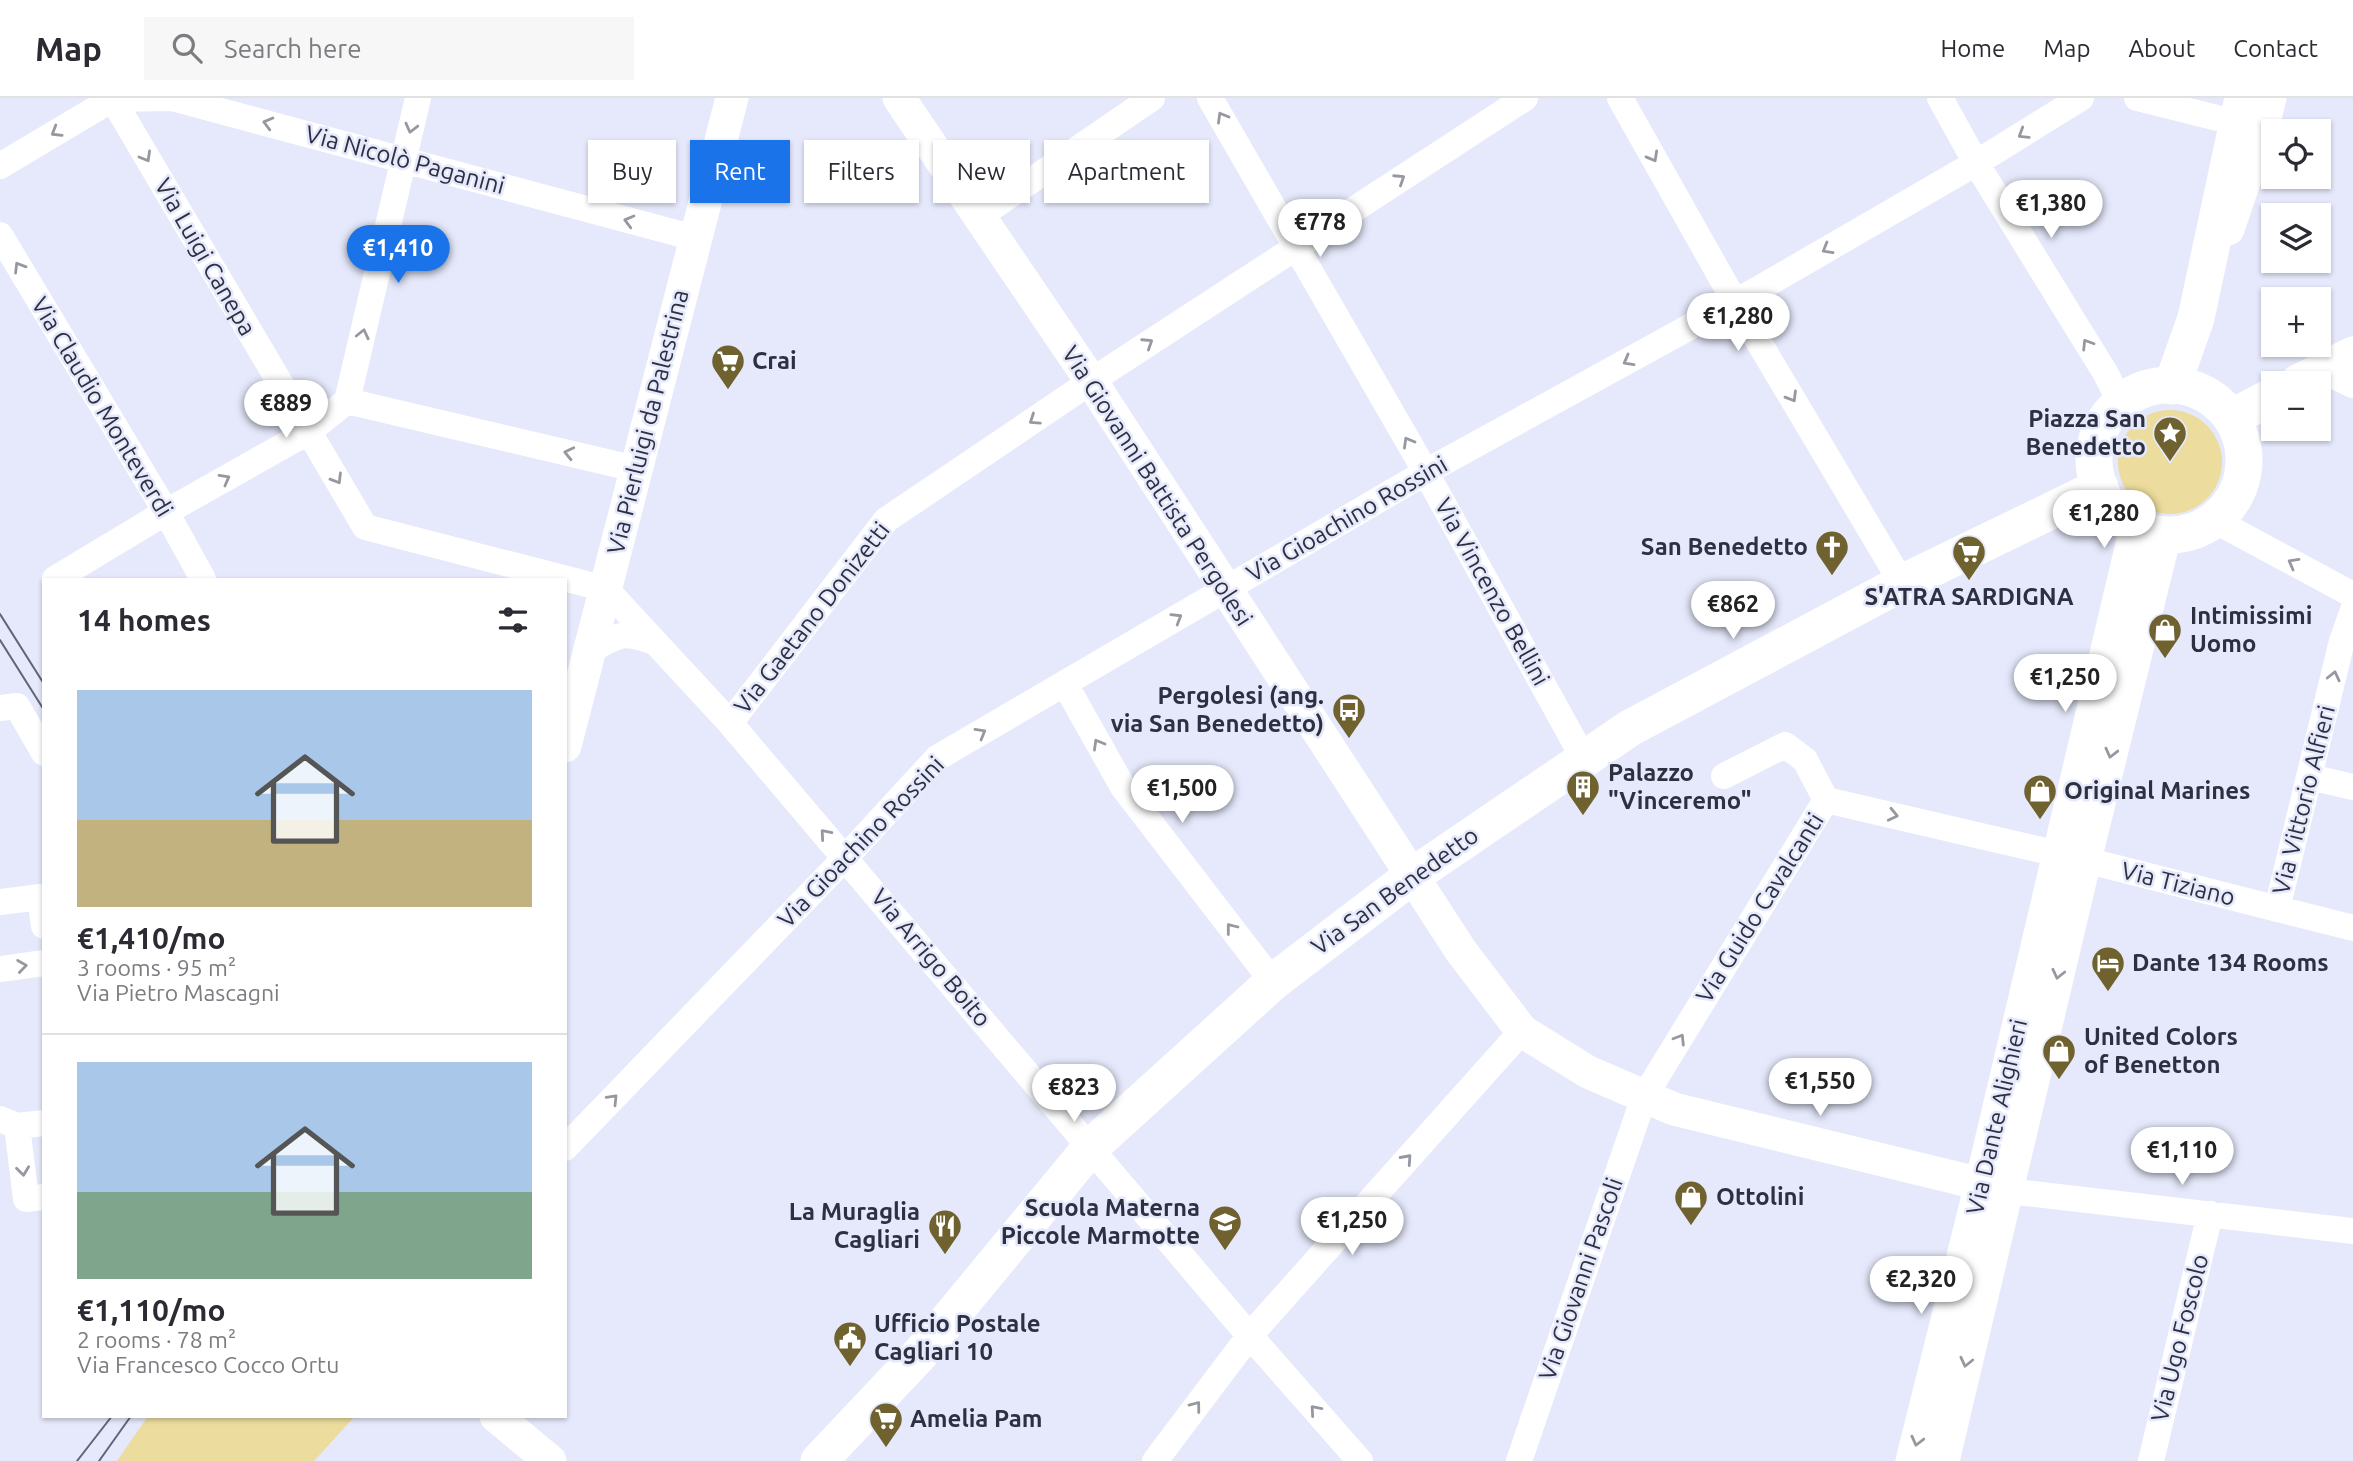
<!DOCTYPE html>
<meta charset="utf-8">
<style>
body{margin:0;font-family:Ubuntu,sans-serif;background:#f7f7f7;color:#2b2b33;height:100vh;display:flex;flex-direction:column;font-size:26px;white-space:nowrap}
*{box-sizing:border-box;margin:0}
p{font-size:23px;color:#7c7c81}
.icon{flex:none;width:38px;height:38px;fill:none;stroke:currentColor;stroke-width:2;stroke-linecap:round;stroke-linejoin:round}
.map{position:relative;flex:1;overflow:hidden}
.panel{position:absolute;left:42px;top:480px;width:525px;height:840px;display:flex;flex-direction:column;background:#fff;border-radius:0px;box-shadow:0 2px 5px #0004}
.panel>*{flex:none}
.banner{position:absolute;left:588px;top:42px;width:665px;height:63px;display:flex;gap:14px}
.tools{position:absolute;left:2261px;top:21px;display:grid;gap:14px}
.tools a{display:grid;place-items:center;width:70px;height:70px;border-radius:0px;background:#fff;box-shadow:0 2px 5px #0004;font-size:35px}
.price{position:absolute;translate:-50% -60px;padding:0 16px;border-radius:24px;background:#fff;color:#222;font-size:23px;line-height:46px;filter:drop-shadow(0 2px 4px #0008)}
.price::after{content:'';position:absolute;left:50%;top:42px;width:21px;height:16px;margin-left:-10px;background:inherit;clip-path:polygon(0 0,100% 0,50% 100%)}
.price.on{background:#1a73e8;color:#fff}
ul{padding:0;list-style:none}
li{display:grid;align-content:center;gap:14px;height:371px;padding:0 35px}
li+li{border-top:2px solid #e1e1e2}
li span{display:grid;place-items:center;height:217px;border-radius:0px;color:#555}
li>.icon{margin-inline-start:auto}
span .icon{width:126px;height:126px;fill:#fffc;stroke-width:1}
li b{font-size:30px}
h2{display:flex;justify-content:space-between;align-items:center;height:84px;padding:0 35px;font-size:30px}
.pill{padding:0 24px;border-radius:0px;background:#fff;box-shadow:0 2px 5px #0004;font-size:24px;line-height:63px}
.pill.on{background:#1a73e8;color:#fff}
header{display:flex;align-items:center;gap:42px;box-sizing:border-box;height:98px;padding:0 35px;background:#fff;border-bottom:2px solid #e1e1e2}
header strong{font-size:33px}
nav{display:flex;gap:38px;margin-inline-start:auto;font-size:24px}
.search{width:490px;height:63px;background:#f7f7f7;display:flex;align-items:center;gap:18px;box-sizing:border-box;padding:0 24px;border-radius:0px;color:#7c7c81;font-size:26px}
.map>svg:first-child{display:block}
</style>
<header>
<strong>Map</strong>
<div class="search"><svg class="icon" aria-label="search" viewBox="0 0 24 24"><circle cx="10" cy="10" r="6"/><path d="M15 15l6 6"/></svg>Search here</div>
<nav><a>Home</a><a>Map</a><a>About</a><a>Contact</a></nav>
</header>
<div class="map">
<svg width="2353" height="1363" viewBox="0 0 2353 1363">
<rect width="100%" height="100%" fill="#e5e9fb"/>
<path fill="#ecdc9d" d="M2118 364a52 52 0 1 1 104 0a52 52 0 1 1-104 0Z
M148,1318H355L314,1363H117Z"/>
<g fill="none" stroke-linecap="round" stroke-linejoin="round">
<path stroke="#fff" stroke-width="26" d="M112,0L365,429L606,491L730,625L1236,1222L1360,1363
M1210,0L1420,364L1584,661
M1620,0L1735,204L1902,485
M1940,0L1976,65L2106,276L2121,306
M2137,0L2237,25
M112,1L172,0L695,140
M0,68L114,0
M978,119L1152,0
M0,137L166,414L203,481
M2323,273L2353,287
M347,303L636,371
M2214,422L2353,497
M55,481L166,414L308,334L347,303L418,0
M590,553C618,536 625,532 656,545
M1065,586L1123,689L1273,884
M0,610L17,608L44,655
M730,625L886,422L1111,270L1525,0
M1724,678L1785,647L1805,662L1826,702
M2310,679L2353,689
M1826,702L2097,765L2353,830
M0,804L40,799L44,828
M2277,811L2342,543L2353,512
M0,871L44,865
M0,1021L17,1028L44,1025
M17,1028L26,1101L44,1099
M565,1050L846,759L937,660L1433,370L1755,193L1976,65L2081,0
M1990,1088L2008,1093L2353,1133
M1155,1363L1250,1237L1522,933
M1519,1363L1644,999L1826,702
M2151,1363L2210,1116"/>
<path stroke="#fff" stroke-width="33" d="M899,0L1091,283L1461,853L1522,933L1588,974L1674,1011L1981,1086
M2228,131L2262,31L2270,0
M565,648L732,0
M496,1318L550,1363
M1912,1363L1981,1086L2136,429
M1943,1363L2085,762L2165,437"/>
<path stroke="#fff" stroke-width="37" d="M2298,285L2353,257
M2094 362a75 75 0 1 1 150 0a75 75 0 1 1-150 0Z
M2172,288L2196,220L2243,0
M2231,320L2273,298
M819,1363L920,1256L1091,1049L1273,884L1408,781L1630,630L1902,485L2100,389"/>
<path stroke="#616577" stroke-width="2" d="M0,516L44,586
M0,542L44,612
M77,1363L112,1318
M99,1363L131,1318"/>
</g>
<defs><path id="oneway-chevron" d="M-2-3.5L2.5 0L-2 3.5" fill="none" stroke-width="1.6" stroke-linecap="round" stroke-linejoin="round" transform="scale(1.75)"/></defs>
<g stroke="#9698a0">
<use href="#oneway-chevron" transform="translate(1222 19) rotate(-120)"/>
<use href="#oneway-chevron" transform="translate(268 25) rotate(-165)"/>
<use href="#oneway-chevron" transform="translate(411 30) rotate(104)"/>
<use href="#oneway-chevron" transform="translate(56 34) rotate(149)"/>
<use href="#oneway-chevron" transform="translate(2023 36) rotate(148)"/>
<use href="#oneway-chevron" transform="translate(146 59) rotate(60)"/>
<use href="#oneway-chevron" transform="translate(1653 59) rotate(61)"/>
<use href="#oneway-chevron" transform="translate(1400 81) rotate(-33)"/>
<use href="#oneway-chevron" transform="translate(629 123) rotate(-165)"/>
<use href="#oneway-chevron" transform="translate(1827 151) rotate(150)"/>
<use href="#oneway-chevron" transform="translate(19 169) rotate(-121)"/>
<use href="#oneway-chevron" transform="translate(363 236) rotate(-77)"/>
<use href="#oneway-chevron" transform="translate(1148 245) rotate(-33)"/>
<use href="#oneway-chevron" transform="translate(2087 246) rotate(-122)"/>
<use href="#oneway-chevron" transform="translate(1628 263) rotate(151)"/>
<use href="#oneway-chevron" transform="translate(1792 299) rotate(59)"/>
<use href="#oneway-chevron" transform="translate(1034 322) rotate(146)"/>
<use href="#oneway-chevron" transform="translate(1408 344) rotate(-120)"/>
<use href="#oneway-chevron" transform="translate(569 355) rotate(-167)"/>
<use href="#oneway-chevron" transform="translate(225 381) rotate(-29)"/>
<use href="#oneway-chevron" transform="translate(337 381) rotate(59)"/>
<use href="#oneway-chevron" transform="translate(2293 465) rotate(-151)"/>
<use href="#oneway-chevron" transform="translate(1177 520) rotate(-31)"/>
<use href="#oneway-chevron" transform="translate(2334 578) rotate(-77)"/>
<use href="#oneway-chevron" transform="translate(981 635) rotate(-30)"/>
<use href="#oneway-chevron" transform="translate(1098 646) rotate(-120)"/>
<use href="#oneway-chevron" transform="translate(2111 655) rotate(104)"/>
<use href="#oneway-chevron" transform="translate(1893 717) rotate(13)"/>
<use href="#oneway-chevron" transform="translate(825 736) rotate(-131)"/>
<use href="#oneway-chevron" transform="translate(1231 830) rotate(-128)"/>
<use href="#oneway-chevron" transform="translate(22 868) rotate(-8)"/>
<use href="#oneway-chevron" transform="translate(2058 876) rotate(103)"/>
<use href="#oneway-chevron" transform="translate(1680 941) rotate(-58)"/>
<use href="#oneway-chevron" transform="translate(613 1001) rotate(-46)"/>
<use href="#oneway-chevron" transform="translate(1407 1061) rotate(-48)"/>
<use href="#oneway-chevron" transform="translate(23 1073) rotate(83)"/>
<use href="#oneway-chevron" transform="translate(1966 1264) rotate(103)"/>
<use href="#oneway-chevron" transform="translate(1196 1308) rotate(-53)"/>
<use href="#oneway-chevron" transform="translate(1315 1312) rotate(-131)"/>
<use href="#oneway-chevron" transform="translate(1917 1343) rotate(104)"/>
</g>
<defs>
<g id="supermarket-pin" transform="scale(1.75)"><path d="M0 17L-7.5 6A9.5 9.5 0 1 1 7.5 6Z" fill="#6f622f" stroke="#e5e9fb"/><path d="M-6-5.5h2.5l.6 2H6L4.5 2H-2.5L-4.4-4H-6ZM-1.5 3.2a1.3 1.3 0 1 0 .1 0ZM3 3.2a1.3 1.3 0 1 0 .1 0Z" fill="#fff"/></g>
<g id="sight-pin" transform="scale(1.75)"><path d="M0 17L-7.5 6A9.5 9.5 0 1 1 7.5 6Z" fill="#6f622f" stroke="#e5e9fb"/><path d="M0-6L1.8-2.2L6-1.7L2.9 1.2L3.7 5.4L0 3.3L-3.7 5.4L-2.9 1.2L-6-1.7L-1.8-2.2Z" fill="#fff"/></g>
<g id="church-pin" transform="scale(1.75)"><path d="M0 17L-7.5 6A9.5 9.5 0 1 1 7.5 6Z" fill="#6f622f" stroke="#e5e9fb"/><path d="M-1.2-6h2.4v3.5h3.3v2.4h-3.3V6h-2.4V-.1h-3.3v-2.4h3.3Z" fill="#fff"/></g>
<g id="shop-pin" transform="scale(1.75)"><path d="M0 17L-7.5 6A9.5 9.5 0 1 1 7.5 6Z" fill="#6f622f" stroke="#e5e9fb"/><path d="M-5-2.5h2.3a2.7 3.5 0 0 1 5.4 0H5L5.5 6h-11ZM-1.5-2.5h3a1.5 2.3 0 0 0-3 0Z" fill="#fff"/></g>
<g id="bus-pin" transform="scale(1.75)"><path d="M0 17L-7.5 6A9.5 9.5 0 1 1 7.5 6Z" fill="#6f622f" stroke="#e5e9fb"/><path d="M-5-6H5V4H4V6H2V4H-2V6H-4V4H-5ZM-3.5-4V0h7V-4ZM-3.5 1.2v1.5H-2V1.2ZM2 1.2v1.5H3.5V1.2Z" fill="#fff"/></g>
<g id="building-pin" transform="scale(1.75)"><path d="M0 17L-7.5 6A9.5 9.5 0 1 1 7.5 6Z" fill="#6f622f" stroke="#e5e9fb"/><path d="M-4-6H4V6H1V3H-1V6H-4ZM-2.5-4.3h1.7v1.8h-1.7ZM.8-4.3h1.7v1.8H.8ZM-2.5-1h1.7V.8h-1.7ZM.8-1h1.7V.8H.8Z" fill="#fff"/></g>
<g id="hotel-pin" transform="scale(1.75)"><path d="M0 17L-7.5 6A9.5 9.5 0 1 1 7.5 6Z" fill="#6f622f" stroke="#e5e9fb"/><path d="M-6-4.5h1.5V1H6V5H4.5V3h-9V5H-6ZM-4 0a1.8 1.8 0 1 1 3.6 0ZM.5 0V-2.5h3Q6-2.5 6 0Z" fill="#fff"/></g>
<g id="school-pin" transform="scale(1.75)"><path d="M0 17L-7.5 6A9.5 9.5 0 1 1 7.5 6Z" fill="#6f622f" stroke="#e5e9fb"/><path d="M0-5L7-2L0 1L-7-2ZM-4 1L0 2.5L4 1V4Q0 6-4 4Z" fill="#fff"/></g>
<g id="restaurant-pin" transform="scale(1.75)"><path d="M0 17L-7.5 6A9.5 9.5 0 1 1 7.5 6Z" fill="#6f622f" stroke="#e5e9fb"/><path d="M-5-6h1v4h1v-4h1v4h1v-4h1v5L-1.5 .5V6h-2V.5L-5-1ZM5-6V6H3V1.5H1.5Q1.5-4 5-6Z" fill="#fff"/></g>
<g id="civic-pin" transform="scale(1.75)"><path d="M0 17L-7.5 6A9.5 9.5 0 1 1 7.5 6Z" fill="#6f622f" stroke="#e5e9fb"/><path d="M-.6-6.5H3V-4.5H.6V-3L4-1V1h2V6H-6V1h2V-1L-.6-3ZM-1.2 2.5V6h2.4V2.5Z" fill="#fff"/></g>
</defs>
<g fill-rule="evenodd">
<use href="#supermarket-pin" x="728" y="263"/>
<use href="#sight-pin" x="2170" y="335"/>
<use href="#church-pin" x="1832" y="449"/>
<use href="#supermarket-pin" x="1969" y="454"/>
<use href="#shop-pin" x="2165" y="532"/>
<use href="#bus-pin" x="1349" y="612"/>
<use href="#building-pin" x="1583" y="689"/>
<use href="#shop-pin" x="2040" y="693"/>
<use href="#hotel-pin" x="2108" y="865"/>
<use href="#shop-pin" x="2059" y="953"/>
<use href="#shop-pin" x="1691" y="1099"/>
<use href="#school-pin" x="1225" y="1124"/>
<use href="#restaurant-pin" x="945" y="1128"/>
<use href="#civic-pin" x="850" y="1240"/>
<use href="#supermarket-pin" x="886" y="1321"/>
</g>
<g text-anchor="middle" stroke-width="5" stroke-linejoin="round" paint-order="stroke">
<g font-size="24" fill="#2c3041" stroke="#e5e9fb">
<text transform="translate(405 62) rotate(15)" y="8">Via Nicolò Paganini</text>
<text transform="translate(205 159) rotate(60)" y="8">Via Luigi Canepa</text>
<text transform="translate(102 309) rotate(59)" y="8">Via Claudio Monteverdi</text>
<text transform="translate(648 324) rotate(-76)" y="8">Via Pierluigi da Palestrina</text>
<text transform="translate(1157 388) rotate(57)" y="8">Via Giovanni Battista Pergolesi</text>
<text transform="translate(1347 421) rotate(-30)" y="8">Via Gioachino Rossini</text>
<text transform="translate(1492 494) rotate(61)" y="8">Via Vincenzo Bellini</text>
<text transform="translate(812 520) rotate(-52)" y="8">Via Gaetano Donizetti</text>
<text transform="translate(2304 702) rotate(-76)" y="8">Via Vittorio Alfieri</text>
<text transform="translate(861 744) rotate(-46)" y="8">Via Gioachino Rossini</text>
<text transform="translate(2178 786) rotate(14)" y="8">Via Tiziano</text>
<text transform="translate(1395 793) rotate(-36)" y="8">Via San Benedetto</text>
<text transform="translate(1760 810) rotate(-58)" y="8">Via Guido Cavalcanti</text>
<text transform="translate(931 860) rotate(50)" y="8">Via Arrigo Boito</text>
<text transform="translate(1997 1019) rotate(-77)" y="8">Via Dante Alighieri</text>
<text transform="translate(1581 1181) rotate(-71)" y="8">Via Giovanni Pascoli</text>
<text transform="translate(2180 1240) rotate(-76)" y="8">Via Ugo Foscolo</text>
</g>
<g font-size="24" font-weight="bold" fill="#2c3041" stroke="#e5e9fb" text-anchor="start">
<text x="752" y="271">Crai</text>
<text x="2146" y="329" text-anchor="end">Piazza San<tspan x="2146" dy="28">Benedetto</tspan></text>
<text x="1808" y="457" text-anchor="end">San Benedetto</text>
<text x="1969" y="507" text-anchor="middle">S'ATRA SARDIGNA</text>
<text x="2190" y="526">Intimissimi<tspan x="2190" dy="28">Uomo</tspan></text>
<text x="1324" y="606" text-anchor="end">Pergolesi (ang.<tspan x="1324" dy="28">via San Benedetto)</tspan></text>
<text x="1608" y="683">Palazzo<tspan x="1608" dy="28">"Vinceremo"</tspan></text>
<text x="2064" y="701">Original Marines</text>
<text x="2132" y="873">Dante 134 Rooms</text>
<text x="2084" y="947">United Colors<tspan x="2084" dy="28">of Benetton</tspan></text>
<text x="1716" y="1107">Ottolini</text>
<text x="1200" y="1118" text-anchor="end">Scuola Materna<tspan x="1200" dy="28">Piccole Marmotte</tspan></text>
<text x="920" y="1122" text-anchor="end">La Muraglia<tspan x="920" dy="28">Cagliari</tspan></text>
<text x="874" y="1234">Ufficio Postale<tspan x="874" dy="28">Cagliari 10</tspan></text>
<text x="910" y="1329">Amelia Pam</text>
</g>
</g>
</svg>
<div class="tools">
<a><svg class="icon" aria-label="locate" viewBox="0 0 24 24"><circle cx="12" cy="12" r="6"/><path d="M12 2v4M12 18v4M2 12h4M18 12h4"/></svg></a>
<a><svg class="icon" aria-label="layers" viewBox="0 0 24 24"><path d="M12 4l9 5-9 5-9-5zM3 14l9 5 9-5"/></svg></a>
<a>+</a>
<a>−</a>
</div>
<b class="price" style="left:2051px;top:142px">€1,380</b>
<b class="price" style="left:1320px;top:161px">€778</b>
<b class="price on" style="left:398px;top:187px">€1,410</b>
<b class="price" style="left:1738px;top:255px">€1,280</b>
<b class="price" style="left:286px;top:342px">€889</b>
<b class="price" style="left:2104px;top:452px">€1,280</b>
<b class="price" style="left:1733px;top:543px">€862</b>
<b class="price" style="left:2065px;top:616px">€1,250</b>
<b class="price" style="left:1182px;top:727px">€1,500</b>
<b class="price" style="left:1820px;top:1020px">€1,550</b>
<b class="price" style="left:1074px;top:1026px">€823</b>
<b class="price" style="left:2182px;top:1089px">€1,110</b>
<b class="price" style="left:1352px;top:1159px">€1,250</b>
<b class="price" style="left:1921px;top:1218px">€2,320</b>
<div class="banner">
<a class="pill">Buy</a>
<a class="pill on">Rent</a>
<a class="pill">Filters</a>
<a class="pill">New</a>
<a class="pill">Apartment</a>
</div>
<section class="panel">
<h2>14 homes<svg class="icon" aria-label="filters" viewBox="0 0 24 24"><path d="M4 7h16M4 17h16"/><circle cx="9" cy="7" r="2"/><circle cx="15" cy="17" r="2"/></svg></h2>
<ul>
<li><span style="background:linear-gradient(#a9c7e8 60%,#c2b280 0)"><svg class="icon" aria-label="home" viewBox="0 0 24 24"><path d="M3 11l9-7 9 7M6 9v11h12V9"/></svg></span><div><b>€1,410/mo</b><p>3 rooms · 95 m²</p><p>Via Pietro Mascagni</p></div></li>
<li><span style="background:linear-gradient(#a9c7e8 60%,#7fa58c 0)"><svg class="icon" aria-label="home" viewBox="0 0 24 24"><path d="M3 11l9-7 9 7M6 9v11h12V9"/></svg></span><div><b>€1,110/mo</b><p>2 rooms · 78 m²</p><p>Via Francesco Cocco Ortu</p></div></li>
</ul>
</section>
</div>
